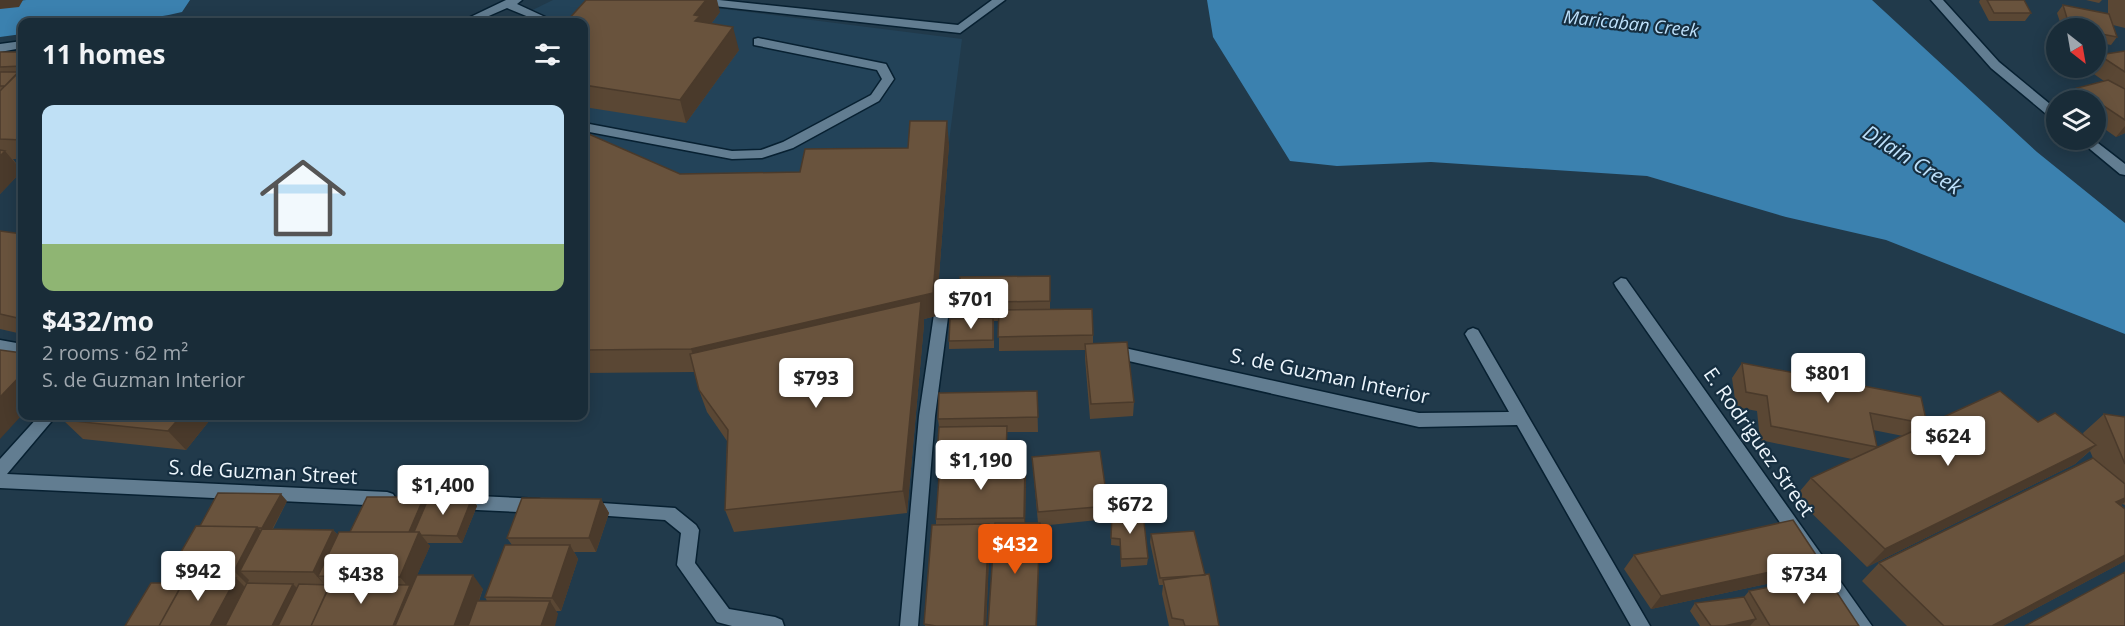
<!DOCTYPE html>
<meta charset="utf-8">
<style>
body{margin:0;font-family:"Open Sans",sans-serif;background:#223440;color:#f1f3f6;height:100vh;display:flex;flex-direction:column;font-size:22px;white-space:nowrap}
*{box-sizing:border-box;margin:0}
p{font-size:20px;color:#9fa7ae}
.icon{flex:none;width:33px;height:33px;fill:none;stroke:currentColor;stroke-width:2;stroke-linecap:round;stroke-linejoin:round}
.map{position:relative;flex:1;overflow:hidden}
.side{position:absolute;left:18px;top:18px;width:570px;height:402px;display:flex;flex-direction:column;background:#192c38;border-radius:12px;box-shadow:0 3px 15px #0003,0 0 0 2px #374853}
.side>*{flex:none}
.needle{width:39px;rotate:149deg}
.buttons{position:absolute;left:2046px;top:18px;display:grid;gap:12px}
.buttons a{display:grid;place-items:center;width:60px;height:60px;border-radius:50%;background:#192c38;box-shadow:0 3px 15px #0003,0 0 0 2px #374853;font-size:30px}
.price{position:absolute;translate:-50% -51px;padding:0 14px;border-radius:6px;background:#fff;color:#222;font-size:20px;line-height:39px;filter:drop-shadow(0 2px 3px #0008)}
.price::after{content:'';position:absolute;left:50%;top:36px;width:18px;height:14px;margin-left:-9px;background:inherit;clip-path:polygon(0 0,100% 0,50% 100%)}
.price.active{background:#ea580c;color:#fff}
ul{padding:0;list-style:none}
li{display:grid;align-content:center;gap:12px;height:318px;padding:0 24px}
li+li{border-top:2px solid #374853}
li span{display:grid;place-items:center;height:186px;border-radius:12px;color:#555}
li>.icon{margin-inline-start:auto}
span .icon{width:108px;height:108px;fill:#fffc;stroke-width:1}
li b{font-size:26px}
h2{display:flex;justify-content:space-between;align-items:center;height:72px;padding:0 24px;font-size:26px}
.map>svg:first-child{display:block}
</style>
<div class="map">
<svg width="2125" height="626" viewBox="0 0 2125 626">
<rect width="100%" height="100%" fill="#213a4b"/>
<path fill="#234359" d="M553,0H652L962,39L949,142L914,143L908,170L687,198L584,152V22H508Z"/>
<path fill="#3b81af" d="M1207,0H1872L2037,152L2125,223V334L1886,240L1786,217L1647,176L1431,162L1337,166L1290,161L1213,37Z"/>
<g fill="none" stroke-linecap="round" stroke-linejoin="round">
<path fill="#3b81af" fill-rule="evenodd" d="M26,0H190L182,12C130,25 76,22 22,22V34L0,37V3Z"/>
<g stroke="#072031" stroke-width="3">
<path id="minor" d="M506,0H522L517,4L556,22H541L507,8L475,22H460Z
M680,0H719L958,25L992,0H1005L960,33L686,3Z
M1931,0H1943L1999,62L2056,109V119L2051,118L1991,68Z
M758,38L886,64L894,79L879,101L793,148L762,158L732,159L584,131V123L732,151L761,150L783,142L871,95L882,79L877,70L754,45V39Z
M22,41V48L0,52V44Z
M2079,140H2094L2125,164V175L2120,174Z
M1621,278L1626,279L1872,626H1852L1616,287L1614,283Z
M945,282L952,287L935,416L918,626H900L919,416L938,287Z
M1473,328L1478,330L1650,626H1631L1517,425L1419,427L1111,357L1106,355L1103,351L1106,347L1111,345L1419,413L1509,412L1465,334L1468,330Z
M0,340L22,344V356L0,352Z
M39,416H56L7,474L387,492L393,494L396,499L393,504L387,506L0,488V459Z
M456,495L539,499L545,501L548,506L545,511L539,513L456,509L450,507L447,502L450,497Z
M587,502L675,508L696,525L699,530L695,563L729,609L775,617L782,620L784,626H732L717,622L677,565L681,533L665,520L581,514L578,509L581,504Z"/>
</g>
<use href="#minor" fill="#627d91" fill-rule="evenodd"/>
</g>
<path fill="#5a4734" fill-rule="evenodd" d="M1980,0H2024L2031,13L2025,21H1989L1979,2Z
M2086,0H2102L2099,3Z
M2108,0H2125V28L2113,25L2117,37L2111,45L2096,42V28H2062L2057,13L2063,5L2108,14Z
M720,12L711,24L739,50L686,123L584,107V22Z
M2125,51V133L2116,137L2096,123V100H2067L2077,88L2104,81L2088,70L2090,68H2096V60L2099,55Z
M0,52H22V159H13L22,171L0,194Z
M584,132L680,174L800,172L908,148L949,144L936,316L924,319V324L907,513L734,532L725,510L727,441L707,412L699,390L694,372L584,373Z
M0,231L22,234V334L0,329Z
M1050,276V309L1093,335V343L1134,402L1133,416L1090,419L1085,358V350L999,351V321H994V348L949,349V341L960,319L959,307Z
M1742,363L1927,424L1926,425L2038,422L2084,436L2083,433L2104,414L2125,417V505L2122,504L2121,505L2125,509V561L2003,626H1907L1862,581L1879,563L2093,458L2090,451L2075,464L1867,567L1795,497L1811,478L1852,459L1760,440L1757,411L1736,407L1732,378ZM1873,430L1903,436L1877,447Z
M1037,391L1038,432H1007V463L1026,477L1025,523H1038L1032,457L1108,506L1107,519L1040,526V537L990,532L986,626H925L936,525V519L940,464H938L937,456L939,427L938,419Z
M66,416H213L186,450L83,439L63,420Z
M424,497L427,502L472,498L477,506L462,543H427L430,546L417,575L483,589L479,601H487L485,597L512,545L507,538L601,499L609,513L596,552H574L578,559L561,611H556L558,614L183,583L170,571L200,526L287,501L273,529L333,530L338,535L350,532Z
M1112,514L1148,558L1147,565L1121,567L1120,546L1111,545Z
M1151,534L1205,575L1219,626H1169L1162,594L1163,585H1159L1150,542Z
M1634,555L1820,561L1808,575L1651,609L1624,569Z
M1749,591L1859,626H1700L1690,611L1695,603L1744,597Z"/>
<path fill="#4a3a2b" d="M0,0H23L19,7L0,9Z
M706,0H717L720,12L704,33L702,44L694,15Z
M733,27L739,50L686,123L680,100Z
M947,121L949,144L936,316L924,319V324L907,513L903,491L699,372L691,349Z
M2125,126V133L2116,137Z
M5,151L22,171L0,194V156Z
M22,374V415L0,439V397Z
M181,416H213L186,450L168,431Z
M2096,445L2075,464L1867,567L1885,549Z
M1025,462L1026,477L1025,532L1024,518Z
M281,494L287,501L269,535L262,528Z
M424,497L429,505L416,535L408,534Z
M472,498L477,506L462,543L457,536Z
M2125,498V502L2113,511L2116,502Z
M601,499L609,513L596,552L589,538Z
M1040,523L1037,626H1036Z
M989,524L990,538L986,626H984Z
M257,527L270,541L240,571L249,580L247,584L234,571Z
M333,530L345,543L318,576L325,585L313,572Z
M419,532L430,546L412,587L410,626H393L409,588L400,577Z
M570,545L578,559L561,611L552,598Z
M2125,555V561L2003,626H1992Z
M1820,561L1808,575L1651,609L1661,596Z
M473,575L483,589L469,626H454Z
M236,578L249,591L231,626H210Z
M293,584L300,591L283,626H272Z
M550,601L558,614L555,626H541Z
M1756,619L1750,626H1724Z"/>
<path fill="#69533d" stroke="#4a3a2b" stroke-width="1.5" d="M586,0H706L694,15L700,16L695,21L733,27L680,100L584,85V22H566Z
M1987,0H2024L2031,13H1994Z
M2063,5L2109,14L2117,37L2096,33V28H2070Z
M2125,51V72L2099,55Z
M0,52H22V66L0,67Z
M22,68V140L0,139V91Z
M0,72H19L5,86H0Z
M2108,80L2125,89V120L2077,88Z
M910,121H947L933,293L691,349L584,350V132L680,174L800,172L805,149L908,148Z
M0,150L5,151L0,156Z
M0,231L22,234V319L0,314Z
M1050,276V301L998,302V306L959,307L960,277Z
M921,301L903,491L725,510L728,430L699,390L690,354Z
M1092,309L1093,335L998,337L999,310Z
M993,318V340L949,341L950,319Z
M1127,342L1134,402L1091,404L1085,344Z
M0,350L22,353V374L0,397Z
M1742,363L1921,397L1927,424L1870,413L1877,447L1771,426L1767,396L1746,392Z
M1037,391L1038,417L938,419L939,393Z
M2000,391L2038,422L2055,413L2096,445L1885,549L1811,478Z
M2104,414L2125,417V464Z
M66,416H181L168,431L63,420Z
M1007,426L1006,455L937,456L939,427Z
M1100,451L1108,506L1038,512L1032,457Z
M2093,458L2125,484V498L2116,502L2125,509V555L1992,626H1944L1879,563Z
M1025,462L1024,518L936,519L940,463Z
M218,493L281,494L262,528H258L257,527L200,526Z
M367,497H424L409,532H350Z
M429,497L472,498L457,536L421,535L419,532H414Z
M522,498L601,499L589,538H507Z
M1143,513L1148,558L1121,559L1120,539L1111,538L1112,514Z
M1793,520L1820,561L1661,596L1634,555Z
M995,523H1040L1036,626H988Z
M989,524L984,626H936L924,624L932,525Z
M196,526L257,527L234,571H170Z
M262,529L333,530L313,572L240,571Z
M1194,531L1205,575L1160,578L1151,534Z
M339,532H419L400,577L318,576Z
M505,545H570L552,598L485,597Z
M2125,572V626H2025Z
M1209,574L1219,626H1185L1183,620L1172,618L1163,580Z
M417,575H473L454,626H395Z
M1826,576L1859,626H1770L1749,591Z
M186,577L236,578L210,626H159Z
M151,583H183L159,626H125Z
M247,583L293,584L272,626H225Z
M299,584L330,585L311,626H278Z
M330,584L410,585L393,626H311Z
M1744,597L1756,619L1724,626H1711L1695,603Z
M477,601H550L541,626H468Z"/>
<g text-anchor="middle" stroke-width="4.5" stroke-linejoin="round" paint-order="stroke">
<g font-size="18" font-style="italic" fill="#bee1fb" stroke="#162f41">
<text transform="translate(1631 24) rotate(6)" y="6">Maricaban Creek</text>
</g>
<g font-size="20" fill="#edf6fd" stroke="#162f41">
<text transform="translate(1330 376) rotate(12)" y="7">S. de Guzman Interior</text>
<text transform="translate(1759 442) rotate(55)" y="7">E. Rodriguez Street</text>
<text transform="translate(263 472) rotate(3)" y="7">S. de Guzman Street</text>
</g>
<g font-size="21" font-style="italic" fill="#bee1fb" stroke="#162f41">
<text transform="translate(1912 160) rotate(32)" y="7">Dilain Creek</text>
</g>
</g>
</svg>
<div class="buttons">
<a><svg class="needle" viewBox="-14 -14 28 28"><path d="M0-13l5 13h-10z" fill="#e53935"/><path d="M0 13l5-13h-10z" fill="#9fa7ae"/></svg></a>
<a><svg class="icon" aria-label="layers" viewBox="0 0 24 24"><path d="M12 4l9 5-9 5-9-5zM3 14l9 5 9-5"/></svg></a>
</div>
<b class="price" style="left:971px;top:330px">$701</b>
<b class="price" style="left:1828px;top:404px">$801</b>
<b class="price" style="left:816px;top:409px">$793</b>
<b class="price" style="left:1948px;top:467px">$624</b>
<b class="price" style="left:981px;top:491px">$1,190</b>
<b class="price" style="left:443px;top:516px">$1,400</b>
<b class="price" style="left:1130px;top:535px">$672</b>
<b class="price active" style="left:1015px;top:575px">$432</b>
<b class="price" style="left:198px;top:602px">$942</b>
<b class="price" style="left:361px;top:605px">$438</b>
<b class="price" style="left:1804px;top:605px">$734</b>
<section class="side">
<h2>11 homes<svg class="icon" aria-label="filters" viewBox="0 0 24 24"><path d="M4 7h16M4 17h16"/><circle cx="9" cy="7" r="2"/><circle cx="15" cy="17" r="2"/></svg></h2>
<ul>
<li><span style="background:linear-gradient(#bfe0f5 75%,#8fb573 0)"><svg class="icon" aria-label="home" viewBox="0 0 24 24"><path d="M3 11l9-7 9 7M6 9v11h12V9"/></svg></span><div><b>$432/mo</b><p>2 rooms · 62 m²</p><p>S. de Guzman Interior</p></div></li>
</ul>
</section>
</div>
